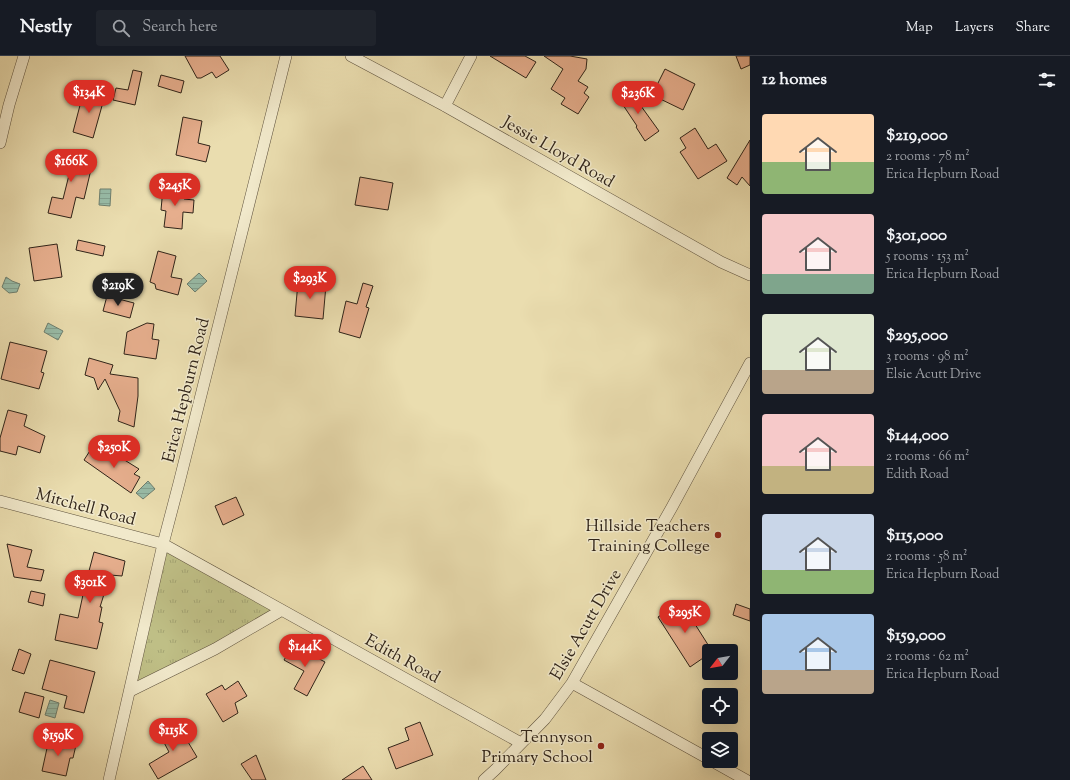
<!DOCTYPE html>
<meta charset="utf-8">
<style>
body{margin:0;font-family:"Sorts Mill Goudy",serif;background:#20242c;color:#f1f3f6;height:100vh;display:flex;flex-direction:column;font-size:15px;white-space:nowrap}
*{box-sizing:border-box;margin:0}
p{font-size:13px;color:#9ea1a6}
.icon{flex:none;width:22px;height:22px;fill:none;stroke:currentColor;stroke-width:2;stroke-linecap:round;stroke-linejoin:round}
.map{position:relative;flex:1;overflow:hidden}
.details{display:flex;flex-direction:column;background:#171b24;width:320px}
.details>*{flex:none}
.needle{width:26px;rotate:239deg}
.controls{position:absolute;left:702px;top:588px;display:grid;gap:8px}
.controls a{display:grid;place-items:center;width:36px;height:36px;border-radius:4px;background:#171b24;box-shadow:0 4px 16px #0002;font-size:20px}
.price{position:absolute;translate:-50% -34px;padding:0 9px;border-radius:14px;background:#d93025;color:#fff;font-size:13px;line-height:26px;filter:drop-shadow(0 1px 2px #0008)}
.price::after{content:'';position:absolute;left:50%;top:24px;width:12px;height:9px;margin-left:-6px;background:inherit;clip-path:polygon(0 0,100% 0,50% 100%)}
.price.active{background:#222;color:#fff}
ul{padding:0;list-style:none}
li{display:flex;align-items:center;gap:12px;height:100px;padding:0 12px}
li span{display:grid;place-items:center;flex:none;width:112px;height:80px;border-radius:4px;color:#555}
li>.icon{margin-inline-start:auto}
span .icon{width:48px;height:48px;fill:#fffc;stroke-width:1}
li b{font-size:17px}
h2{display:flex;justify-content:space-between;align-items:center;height:48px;padding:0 12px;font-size:17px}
header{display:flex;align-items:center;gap:24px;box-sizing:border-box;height:56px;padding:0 20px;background:#171b24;border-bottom:1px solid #363941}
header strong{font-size:19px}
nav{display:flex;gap:22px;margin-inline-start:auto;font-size:14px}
.search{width:280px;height:36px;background:#20242c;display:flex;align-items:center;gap:10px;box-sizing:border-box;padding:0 14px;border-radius:4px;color:#9ea1a6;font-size:15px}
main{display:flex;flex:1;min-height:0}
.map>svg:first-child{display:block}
</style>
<header>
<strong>Nestly</strong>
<div class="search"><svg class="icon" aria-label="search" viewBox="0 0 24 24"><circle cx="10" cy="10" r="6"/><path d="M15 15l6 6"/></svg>Search here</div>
<nav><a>Map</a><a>Layers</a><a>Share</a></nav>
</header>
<main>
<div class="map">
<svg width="750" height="724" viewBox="0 0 750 724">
<defs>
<pattern id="grass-tufts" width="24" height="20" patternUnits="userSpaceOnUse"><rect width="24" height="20" fill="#bfbf86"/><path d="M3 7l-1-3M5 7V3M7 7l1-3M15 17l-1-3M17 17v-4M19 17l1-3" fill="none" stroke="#a4a473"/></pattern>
<pattern id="water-rules" width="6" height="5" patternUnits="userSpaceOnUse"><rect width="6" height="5" fill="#98bca8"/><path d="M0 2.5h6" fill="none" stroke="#83a190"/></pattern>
</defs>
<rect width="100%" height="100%" fill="#eaddaf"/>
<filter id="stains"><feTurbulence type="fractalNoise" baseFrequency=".005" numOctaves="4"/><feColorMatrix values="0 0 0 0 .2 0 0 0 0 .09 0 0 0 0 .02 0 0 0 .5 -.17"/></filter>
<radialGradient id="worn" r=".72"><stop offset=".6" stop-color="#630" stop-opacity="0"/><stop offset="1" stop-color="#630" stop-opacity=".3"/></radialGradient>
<path fill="url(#grass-tufts)" stroke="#787250" d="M165,494L274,554L209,591L136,627Z"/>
<path fill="url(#water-rules)" stroke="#6e7f6f" d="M100,133H111L110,150L99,149Z
M199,217L207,225L195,236L187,228Z
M6,221L12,225L20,228L17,236L9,237L2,231Z
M48,267L63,275L58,284L44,276Z
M148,425L155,433L143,443L136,437Z
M50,644L59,647L55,662L45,659Z"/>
<path fill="#e6ae8d" stroke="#302419" d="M185,0H220L229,14L216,22L212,16L201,22H197Z
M490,0H525L536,6L526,22Z
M544,0H570L587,3L586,13L578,25L588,31L584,37L589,41L578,58L561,48L565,42L551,33L563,13Z
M736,0H750V9L741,13Z
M665,13L695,28L683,54L652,39Z
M133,14L142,16L135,49L113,44L116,32L128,34Z
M161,19L184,25L181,37L158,30Z
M628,32L659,75L645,85L636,71L637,70L617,40Z
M84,34L105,39L93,82L73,76Z
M183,61L202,65L198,87L210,90L206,106L176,99Z
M695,72L708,93L716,88L727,105L698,123L680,96L686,92L680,82Z
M750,84V130L742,121L737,129L727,122Z
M59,96L93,105L84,143L76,141L71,162L48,157L52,141L63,143L69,119L55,116Z
M360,121L393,127L388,154L355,149Z
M163,132L185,134L184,143L194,144L193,157L183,156L182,173L164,171L166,155L161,154Z
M78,184L105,190L103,200L76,194Z
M57,188L62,221L34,225L29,192Z
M158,195L176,200L171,221L182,223L178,239L156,233L155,228L150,226Z
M298,226L326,229L323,263L295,260Z
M363,227L373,230L366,251L369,252L360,282L339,276L346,245L357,248Z
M107,240L134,247L130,262L103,255Z
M147,267L154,268L152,283L159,284L156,303L124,298L127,276Z
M10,286L47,295L41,316L44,317L39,333L1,323Z
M89,302L113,309L110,318L138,322V340L134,371L118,365L120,355L105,323L98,334L94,322L85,319Z
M8,354L27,359L24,370L45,380L40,397L18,390L16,399L0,395V382Z
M93,390L114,405L118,400L139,413L134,418L140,421L131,437L84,404Z
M236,441L244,459L223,469L215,450Z
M7,488L32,494L27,511L44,514L41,525L14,521Z
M94,496L125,505L122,520L110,519L100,551H102L99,566L103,567L97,593L55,584L60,558L78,562L84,534Z
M31,535L45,538L43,550L28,546Z
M681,546L712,595H709V598L690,611L658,561Z
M736,548L750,553V565L733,559Z
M293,589L325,606L307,640L294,633L304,615L284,604Z
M19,593L31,598L24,618L12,614Z
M50,604L95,616L84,657L64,652L67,640L42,633Z
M238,625L247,640L235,647L238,657L223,666L206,638L222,629L225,634Z
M25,636L44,641L39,662L19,656Z
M176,666L197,701L158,723L149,708L169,696L159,677Z
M420,666L433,699L396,713L388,692L409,684L405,672Z
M49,683L76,689L73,702H70L66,720L42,715Z
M256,699L266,724H252L241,708Z
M363,710L372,724H342Z"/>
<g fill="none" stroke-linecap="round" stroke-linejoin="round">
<g stroke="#5e523e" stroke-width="12">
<path id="street" d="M351,0L445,50L721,206L750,219
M445,50L471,0
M0,87L9,49L24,0
M0,445L163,488L521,687
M572,627L709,703
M130,635L215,593L282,554
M712,705L746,724
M109,724L163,488L179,427L286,0
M484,724L495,714L545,663L572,627L672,451L750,307"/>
</g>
<use href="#street" stroke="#f1e9cb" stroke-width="11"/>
</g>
<g fill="#8f2418" stroke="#f1e9cb" stroke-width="1.5">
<circle cx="718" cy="479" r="4"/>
<circle cx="601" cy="690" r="4"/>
</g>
<g text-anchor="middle" stroke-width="3" stroke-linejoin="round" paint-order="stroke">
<g font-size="17" fill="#302419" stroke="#f1e9cb">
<text transform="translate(559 95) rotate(30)" y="6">Jessie Lloyd Road</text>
<text transform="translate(185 334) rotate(-76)" y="6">Erica Hepburn Road</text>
<text transform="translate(86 450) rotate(15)" y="6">Mitchell Road</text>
<text transform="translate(585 568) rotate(-60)" y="6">Elsie Acutt Drive</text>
<text transform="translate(403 602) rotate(29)" y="6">Edith Road</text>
</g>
<g font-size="17" fill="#302419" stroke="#f1e9cb" text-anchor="end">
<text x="710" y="475">Hillside Teachers<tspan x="710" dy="20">Training College</tspan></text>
<text x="593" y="686">Tennyson<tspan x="593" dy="20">Primary School</tspan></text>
</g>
</g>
<rect width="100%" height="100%" filter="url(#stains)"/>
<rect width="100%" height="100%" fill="url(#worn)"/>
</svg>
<div class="controls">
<a><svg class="needle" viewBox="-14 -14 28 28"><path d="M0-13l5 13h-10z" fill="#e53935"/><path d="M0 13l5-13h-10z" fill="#9ea1a6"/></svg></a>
<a><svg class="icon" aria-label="locate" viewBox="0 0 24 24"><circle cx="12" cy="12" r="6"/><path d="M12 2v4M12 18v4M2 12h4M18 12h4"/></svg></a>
<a><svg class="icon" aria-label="layers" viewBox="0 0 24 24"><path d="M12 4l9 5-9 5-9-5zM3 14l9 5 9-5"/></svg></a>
</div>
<b class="price" style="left:89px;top:58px">$134K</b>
<b class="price" style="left:638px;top:59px">$236K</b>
<b class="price" style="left:71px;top:127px">$166K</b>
<b class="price" style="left:175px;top:151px">$245K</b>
<b class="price" style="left:310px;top:244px">$293K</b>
<b class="price active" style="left:118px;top:251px">$219K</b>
<b class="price" style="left:114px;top:413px">$250K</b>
<b class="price" style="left:90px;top:548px">$301K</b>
<b class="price" style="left:685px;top:578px">$295K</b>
<b class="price" style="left:305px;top:612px">$144K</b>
<b class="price" style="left:173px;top:696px">$115K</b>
<b class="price" style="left:58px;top:701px">$159K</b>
</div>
<section class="details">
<h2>12 homes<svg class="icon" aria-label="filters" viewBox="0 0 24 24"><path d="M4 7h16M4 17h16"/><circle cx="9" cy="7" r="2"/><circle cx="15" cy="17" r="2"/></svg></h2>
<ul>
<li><span style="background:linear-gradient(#ffd9b3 60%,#8fb573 0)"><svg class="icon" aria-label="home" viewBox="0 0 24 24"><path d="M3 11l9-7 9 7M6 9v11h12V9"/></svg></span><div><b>$219,000</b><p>2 rooms · 78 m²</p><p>Erica Hepburn Road</p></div></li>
<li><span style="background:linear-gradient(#f6c9c9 75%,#7fa58c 0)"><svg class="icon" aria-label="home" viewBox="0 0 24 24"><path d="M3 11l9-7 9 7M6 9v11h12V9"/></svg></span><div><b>$301,000</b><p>5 rooms · 153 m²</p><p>Erica Hepburn Road</p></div></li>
<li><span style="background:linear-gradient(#dfe7d0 70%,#b9a48a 0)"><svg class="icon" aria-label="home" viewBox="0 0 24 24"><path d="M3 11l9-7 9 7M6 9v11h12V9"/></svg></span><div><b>$295,000</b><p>3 rooms · 98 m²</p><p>Elsie Acutt Drive</p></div></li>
<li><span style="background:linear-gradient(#f6c9c9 65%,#c2b280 0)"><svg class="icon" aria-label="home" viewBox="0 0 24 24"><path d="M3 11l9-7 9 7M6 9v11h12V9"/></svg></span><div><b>$144,000</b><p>2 rooms · 66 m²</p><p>Edith Road</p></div></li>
<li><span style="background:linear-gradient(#c9d6e8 70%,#8fb573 0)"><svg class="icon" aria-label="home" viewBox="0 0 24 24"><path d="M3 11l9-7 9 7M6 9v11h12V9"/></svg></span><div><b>$115,000</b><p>2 rooms · 58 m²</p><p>Erica Hepburn Road</p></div></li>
<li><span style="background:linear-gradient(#a9c7e8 70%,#b9a48a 0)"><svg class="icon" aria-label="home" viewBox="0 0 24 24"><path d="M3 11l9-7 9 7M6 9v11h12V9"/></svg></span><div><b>$159,000</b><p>2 rooms · 62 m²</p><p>Erica Hepburn Road</p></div></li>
</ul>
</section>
</main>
